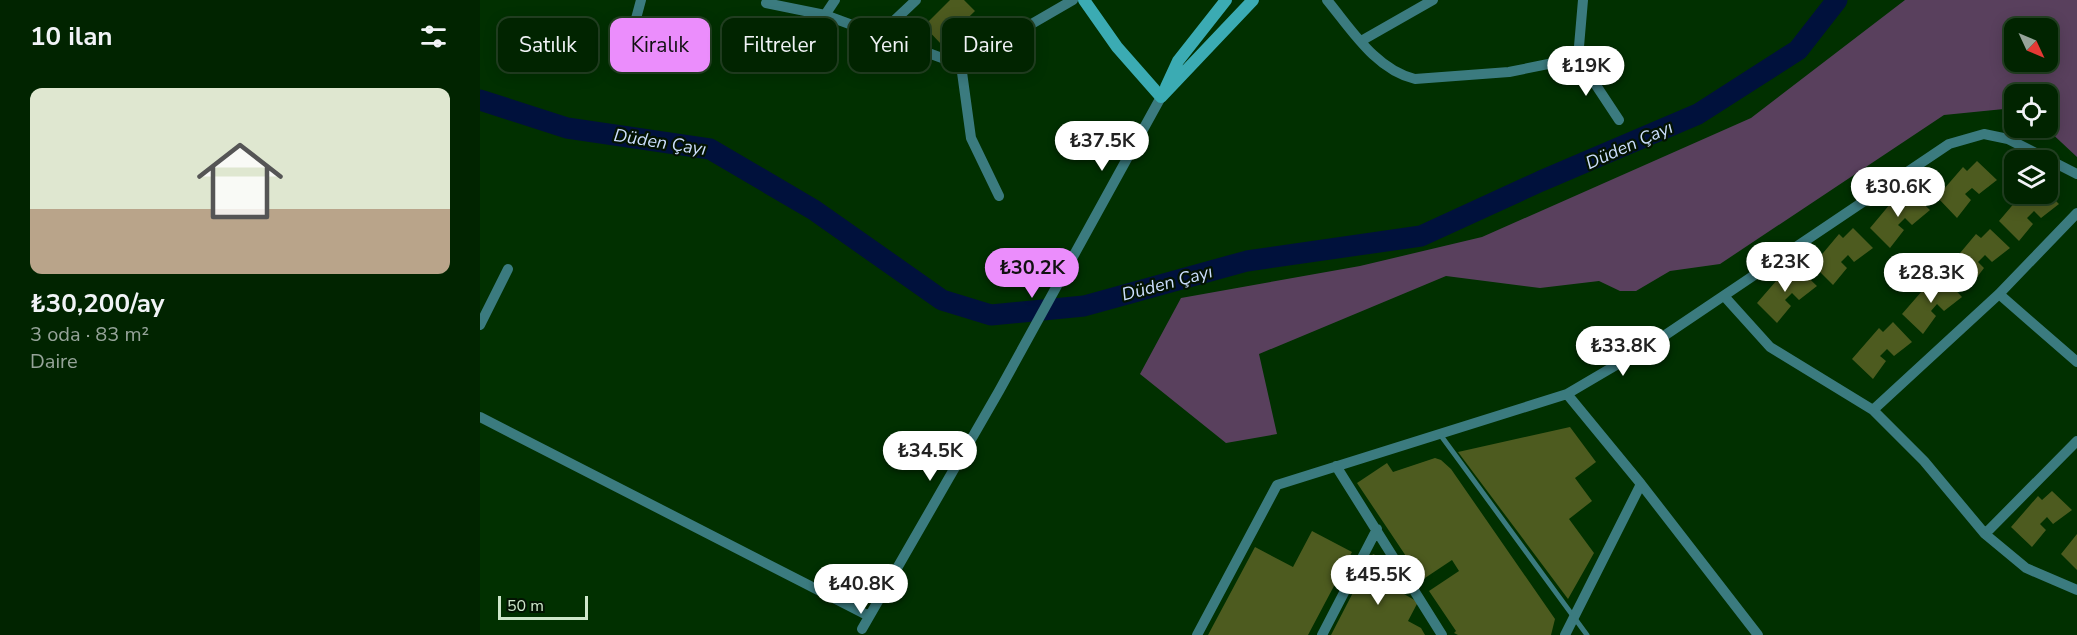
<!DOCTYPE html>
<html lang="tr">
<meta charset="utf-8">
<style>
body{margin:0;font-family:"Nunito Sans",sans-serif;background:#0b2c0a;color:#f1f3f6;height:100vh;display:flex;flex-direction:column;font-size:22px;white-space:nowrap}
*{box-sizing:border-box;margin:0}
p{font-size:20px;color:#96a499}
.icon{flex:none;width:33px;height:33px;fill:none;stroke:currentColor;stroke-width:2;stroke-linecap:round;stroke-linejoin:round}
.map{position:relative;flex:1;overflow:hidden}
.sheet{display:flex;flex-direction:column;background:#012400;width:480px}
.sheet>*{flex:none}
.hud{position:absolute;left:18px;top:18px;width:570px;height:54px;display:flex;gap:12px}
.needle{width:39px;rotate:134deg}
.tools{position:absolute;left:1524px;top:18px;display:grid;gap:12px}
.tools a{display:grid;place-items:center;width:54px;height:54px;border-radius:12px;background:#012400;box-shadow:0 3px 15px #0003,0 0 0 2px #234122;font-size:30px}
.scale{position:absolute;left:18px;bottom:15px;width:90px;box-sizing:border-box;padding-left:6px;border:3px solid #cfe7cb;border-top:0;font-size:16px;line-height:21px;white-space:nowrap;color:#cfe7cb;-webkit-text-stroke:4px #031302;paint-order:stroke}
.price{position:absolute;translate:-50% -51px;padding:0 14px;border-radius:21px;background:#fff;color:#222;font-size:20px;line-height:39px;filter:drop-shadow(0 2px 3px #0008)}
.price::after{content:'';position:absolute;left:50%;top:36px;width:18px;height:14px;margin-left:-9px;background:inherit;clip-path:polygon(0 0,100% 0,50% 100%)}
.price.active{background:#eb8dfc;color:#111}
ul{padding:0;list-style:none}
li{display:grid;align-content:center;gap:12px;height:318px;padding:0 30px}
li span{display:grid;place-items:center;height:186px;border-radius:12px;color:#555}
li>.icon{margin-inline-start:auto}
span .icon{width:108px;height:108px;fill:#fffc;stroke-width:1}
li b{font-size:26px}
h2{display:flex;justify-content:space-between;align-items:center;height:72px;padding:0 30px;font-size:26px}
.tag{padding:0 21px;border-radius:12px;background:#012400;box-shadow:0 3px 15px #0003,0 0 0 2px #234122;font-size:21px;line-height:54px}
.tag.active{background:#eb8dfc;color:#111}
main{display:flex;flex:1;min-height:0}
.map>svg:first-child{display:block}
</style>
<main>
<section class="sheet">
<h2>10 ilan<svg class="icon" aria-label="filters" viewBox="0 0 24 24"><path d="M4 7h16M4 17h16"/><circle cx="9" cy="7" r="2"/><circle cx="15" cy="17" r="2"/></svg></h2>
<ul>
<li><span style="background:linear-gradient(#dfe7d0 65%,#b9a48a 0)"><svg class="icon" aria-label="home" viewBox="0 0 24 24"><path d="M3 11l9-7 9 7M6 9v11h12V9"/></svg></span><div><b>₺30,200/ay</b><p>3 oda · 83 m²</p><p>Daire</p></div></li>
</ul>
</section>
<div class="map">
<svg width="1597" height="635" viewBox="0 0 1597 635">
<rect width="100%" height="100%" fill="#013000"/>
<path fill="#59405d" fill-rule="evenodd" d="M1425,0H1597V157L1566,128L1568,94H1534V108L1464,115L1240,264L1190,271L1156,291H1140L1119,281L1060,288L966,276L779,354L797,434L746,443L660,374L701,298L880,266L1002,237L1271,118ZM1534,28H1568V62H1534Z"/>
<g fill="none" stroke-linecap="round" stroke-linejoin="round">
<path stroke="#00113c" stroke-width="21" d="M0,100L87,128L230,149L334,210L462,300L511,315L604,306L767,261L941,236L1061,181L1218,114L1318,50L1357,0"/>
</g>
<path fill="#4d5b1f" d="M470,0H484L495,11L461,44L444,26Z
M1497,161L1517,180L1499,194L1492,188L1485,194L1491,200L1477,218L1457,197L1483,167L1487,171Z
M1430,191L1450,210L1432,225L1425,218L1418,225L1424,230L1410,248L1390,228L1416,197L1421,201Z
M1542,194H1569L1579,204L1561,218L1554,211L1547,218L1553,224L1539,241L1519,221Z
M1373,228L1393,248L1374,262L1368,255L1361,262L1367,268L1353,285L1333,265L1359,234L1363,238Z
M1510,229L1530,248L1512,262L1505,255L1498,262L1504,268L1491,285L1470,265L1496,234L1501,238Z
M1317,267L1337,286L1319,300L1312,293L1305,300L1311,306L1297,323L1277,303L1303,273L1307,277Z
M1463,277L1482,297L1464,311L1457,304L1451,311L1456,316L1443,334L1422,314L1449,283L1453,287Z
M1413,322L1432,342L1414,356L1407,349L1400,356L1406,361L1393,379L1372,359L1399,328L1403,332Z
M1090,427L1116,462L1095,478L1112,501L1089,519L1114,553L1088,599L978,452Z
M955,458L961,460L971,469L1075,619L1071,635H978L974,633L976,631L949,591L979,571L972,560L942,580L877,483L907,463L913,472Z
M1572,491L1592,510L1573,524L1567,517L1560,524L1566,530L1552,547L1531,527L1558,496L1562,500Z
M832,531L872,552L828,635H728L775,547L813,567Z
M1597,534V570L1581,554Z
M893,554L902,558L924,594L938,602L928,621L941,628L945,635H851Z"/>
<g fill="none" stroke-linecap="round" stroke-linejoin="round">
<path stroke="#3b7b7f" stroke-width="5" d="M959,433L1107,635"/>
<path stroke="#3b7b7f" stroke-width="10" d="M847,0C871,29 896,70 935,79L1029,72L1098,58L1103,0
M286,3L345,15L481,65
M345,15L355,0
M154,26L161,0
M400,34L436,0
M881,41L953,0
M1098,58L1139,120
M519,196L491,138L481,65L593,0
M1519,294L1597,362
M1244,296L1290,347L1393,410L1444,461L1505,534L1546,568L1597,590
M0,325L28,269
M1087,394L1161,484L1278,635
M1393,410L1519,294L1597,213
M0,417L389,616
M856,466L962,635
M1505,534L1597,441
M382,629L519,391L681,97
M717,635L797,485L1087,394L1172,344L1469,144L1504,134L1528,139L1597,174
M842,635L897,529
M1085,635L1161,484"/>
<path stroke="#3babb3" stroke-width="12" d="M604,0L637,47L681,97
M686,87L698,61L746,0
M681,97L773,0"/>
</g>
<g text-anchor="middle" stroke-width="4.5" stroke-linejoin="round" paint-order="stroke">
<g font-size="18" font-style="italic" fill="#ccdefd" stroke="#031302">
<text transform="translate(180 142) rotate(9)" y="6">Düden Çayı</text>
<text transform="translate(1149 145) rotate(-24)" y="6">Düden Çayı</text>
<text transform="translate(687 283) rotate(-15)" y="6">Düden Çayı</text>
</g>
</g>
</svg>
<div class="tools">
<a><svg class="needle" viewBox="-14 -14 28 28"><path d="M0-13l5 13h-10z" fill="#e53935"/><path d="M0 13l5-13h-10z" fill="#96a499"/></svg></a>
<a><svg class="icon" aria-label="locate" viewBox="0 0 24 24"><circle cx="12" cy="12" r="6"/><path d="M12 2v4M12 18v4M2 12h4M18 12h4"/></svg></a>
<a><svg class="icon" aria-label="layers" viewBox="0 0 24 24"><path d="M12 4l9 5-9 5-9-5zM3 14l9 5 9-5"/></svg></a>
</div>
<div class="scale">50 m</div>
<b class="price" style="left:1106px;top:97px">₺19K</b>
<b class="price" style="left:622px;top:172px">₺37.5K</b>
<b class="price" style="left:1418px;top:218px">₺30.6K</b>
<b class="price" style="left:1305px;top:293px">₺23K</b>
<b class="price active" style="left:552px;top:299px">₺30.2K</b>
<b class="price" style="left:1451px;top:304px">₺28.3K</b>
<b class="price" style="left:1143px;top:377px">₺33.8K</b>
<b class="price" style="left:450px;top:482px">₺34.5K</b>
<b class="price" style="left:898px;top:606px">₺45.5K</b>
<b class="price" style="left:381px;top:615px">₺40.8K</b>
<div class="hud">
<a class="tag">Satılık</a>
<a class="tag active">Kiralık</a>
<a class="tag">Filtreler</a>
<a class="tag">Yeni</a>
<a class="tag">Daire</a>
</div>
</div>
</main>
